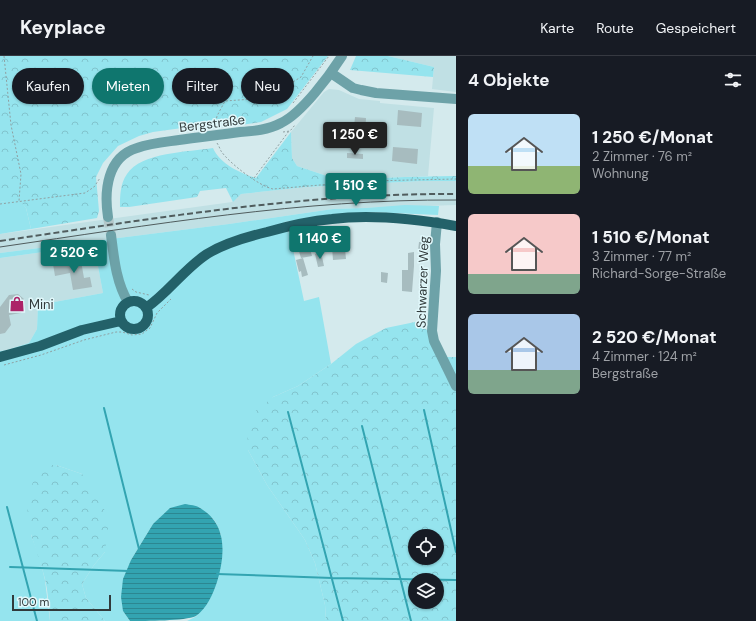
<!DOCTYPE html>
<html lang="de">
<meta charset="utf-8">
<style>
body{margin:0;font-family:"DM Sans",sans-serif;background:#242831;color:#f1f3f6;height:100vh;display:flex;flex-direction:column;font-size:15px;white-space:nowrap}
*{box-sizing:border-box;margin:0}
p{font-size:13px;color:#9ea1a6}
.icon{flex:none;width:22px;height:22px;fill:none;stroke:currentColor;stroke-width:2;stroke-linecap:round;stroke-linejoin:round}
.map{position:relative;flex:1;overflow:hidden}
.panel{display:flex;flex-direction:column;background:#171b24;width:300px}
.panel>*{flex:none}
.guide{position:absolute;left:12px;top:12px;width:380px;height:36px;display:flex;gap:8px}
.tools{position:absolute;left:408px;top:473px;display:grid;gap:8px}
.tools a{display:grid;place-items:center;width:36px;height:36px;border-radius:50%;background:#171b24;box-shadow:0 1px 3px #0004;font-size:20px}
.scale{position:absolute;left:12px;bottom:10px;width:99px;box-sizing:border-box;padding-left:4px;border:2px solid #313a3b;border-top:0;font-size:11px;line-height:14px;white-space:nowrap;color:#313a3b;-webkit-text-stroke:3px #e1f8fb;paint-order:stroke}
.price{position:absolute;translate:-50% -34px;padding:0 9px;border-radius:4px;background:#0f766e;color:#fff;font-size:13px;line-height:26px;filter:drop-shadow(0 1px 2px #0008)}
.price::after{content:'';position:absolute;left:50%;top:24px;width:12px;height:9px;margin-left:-6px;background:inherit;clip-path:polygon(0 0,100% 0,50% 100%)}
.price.current{background:#222;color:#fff}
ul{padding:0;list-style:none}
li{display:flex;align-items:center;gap:12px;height:100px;padding:0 12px}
li span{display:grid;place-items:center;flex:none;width:112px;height:80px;border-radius:6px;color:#555}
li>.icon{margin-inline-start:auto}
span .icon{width:48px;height:48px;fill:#fffc;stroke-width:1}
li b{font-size:17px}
h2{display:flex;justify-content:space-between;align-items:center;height:48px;padding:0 12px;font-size:17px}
.tag{padding:0 14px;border-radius:18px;background:#171b24;box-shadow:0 1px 3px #0004;font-size:14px;line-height:36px}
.tag.current{background:#0f766e;color:#fff}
header{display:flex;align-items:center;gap:24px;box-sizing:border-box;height:56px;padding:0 20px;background:#171b24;border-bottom:1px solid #363941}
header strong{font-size:19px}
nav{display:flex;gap:22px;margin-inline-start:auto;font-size:14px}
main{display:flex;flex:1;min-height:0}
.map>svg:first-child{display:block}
</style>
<header>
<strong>Keyplace</strong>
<nav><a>Karte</a><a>Route</a><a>Gespeichert</a></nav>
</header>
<main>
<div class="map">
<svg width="456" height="565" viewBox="0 0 456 565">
<defs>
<pattern id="forest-crowns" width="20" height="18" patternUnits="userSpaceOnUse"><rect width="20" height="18" fill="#95e4ee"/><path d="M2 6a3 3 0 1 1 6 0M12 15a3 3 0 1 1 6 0" fill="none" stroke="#81c4cd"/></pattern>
<pattern id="water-rules" width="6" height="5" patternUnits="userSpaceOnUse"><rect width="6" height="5" fill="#33a4b1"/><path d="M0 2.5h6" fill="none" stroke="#2c8791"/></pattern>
</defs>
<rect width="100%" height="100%" fill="#d4eaed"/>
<path fill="#c0e0e4" d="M388,0H456V36L432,33L434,11Z
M329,33L339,34L359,43L380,45V47L434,52L428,120L339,124L297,110L292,102L291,76L324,36Z
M421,125H456V149L333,153L229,168L0,197V178L232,146L241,138L306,131Z
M94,189L103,237L38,249L37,273L29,287L7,294L0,295V202Z"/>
<path fill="#95e4ee" d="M19,143L26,152L31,173L0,178V146Z
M405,149L439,150L438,159L370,156L284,166L290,179L304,245L319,241L331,308L298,330L273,341L248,394L267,429L305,484L315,507L325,549L326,565H187L197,560L221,479L215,465L208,458L153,468L131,504L123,555L130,565H105L86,542L82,528L94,509L105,496L82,418L56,409L31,479L39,500L45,524L50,565H0V295L7,294L29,287L37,273L38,249L103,237L94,189L0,202V197L229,168L333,153L366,152Z"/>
<path fill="url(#forest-crowns)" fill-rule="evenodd" d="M0,0H328L287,53L261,66L241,69L214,66L204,69L153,76L139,80L118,90L103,107L96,121L99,155L97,162L31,173L26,152L19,144L0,146Z
M356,0H388L434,11L433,21L350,14Z
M291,76L292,102L297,110L339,124L405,121L453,120H456V125H421L306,131L241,138L233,146L226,132L200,135L197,141L129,151H120C120,140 120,128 127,118C141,96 189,96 213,92C220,108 240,117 256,122Z
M415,266L433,278L447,301H456V565H326L325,549L315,507L305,484L267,429L248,394L247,372L253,357L273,341L298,330L331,308L356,288L386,272ZM415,480H437V502H415ZM415,524H437V546H415Z
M56,409L82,418L96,437L106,457L108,472L105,496L94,509L82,528L86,542L105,565H50C49,551 48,536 45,523C37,489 20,466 31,431C34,424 37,415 44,411C48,409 53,409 56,409Z"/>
<path fill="url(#water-rules)" d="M185,448C190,449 196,449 200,452C228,468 225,500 217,526C213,538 207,552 196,560C185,565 146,565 130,565L123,555L121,541L123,523L131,504L153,468L170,452Z"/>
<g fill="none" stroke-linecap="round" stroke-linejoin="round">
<path stroke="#33a4b1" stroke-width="2" d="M104,352L139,493
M424,354L456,496
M288,356L343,565
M362,370L411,565
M7,451L37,565
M10,511L129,515
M217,518L332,522L456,524"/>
</g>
<path fill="#a7bcbf" d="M398,54L422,57L421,71L397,69Z
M355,61L366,62L365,81L353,80Z
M393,91L418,93L417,108L392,105Z
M347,97L363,98V103L347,102Z
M344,182L346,203L333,204L332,191L337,190L336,183Z
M419,186H429L428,196L418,195Z
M309,189L312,200L301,202L298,192Z
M321,196L324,210L318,211L315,198Z
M414,196V210L412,236L402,235V214H408V197Z
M303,202L308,219L302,221L301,215L299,216L296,204Z
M81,205L84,222L90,221L92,231L73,234L70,217L55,220L53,208Z
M381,216L388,217L387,227L381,226Z
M18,238L24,243L25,251L21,257L9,259L11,269L5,277L0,278V251L9,239Z"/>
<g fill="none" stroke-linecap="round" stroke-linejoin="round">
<path stroke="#b3c7c9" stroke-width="10" stroke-dasharray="10 5" stroke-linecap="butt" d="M108,161L111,179"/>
<path stroke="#8fa0a2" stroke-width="1" stroke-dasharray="2 2" stroke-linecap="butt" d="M4,0L11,69L21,118L19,145
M293,47L329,0
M215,70L217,60L225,45L267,42L301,21L313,0
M283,76L290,75L295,69
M217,87C219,90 220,93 221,95C229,107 259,130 273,133L368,125L456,123
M254,122L289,75
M0,148L85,137L94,131L100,122
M132,233L136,236L149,239
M4,309L41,299L84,284L116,276H122L132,279L142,278L150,272L157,257L171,243"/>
<path stroke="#6da2a8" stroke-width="10" d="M331,17L353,32L361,34L376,37L456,43
M108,161C104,135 107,101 137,92C151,87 165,86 179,84C199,81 220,79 240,76C254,75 268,74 281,67C302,57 330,19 342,0
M437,166L435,188L436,215L432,275L434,285L456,330
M111,179C114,202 116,226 128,246"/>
<path stroke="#236169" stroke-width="10" d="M120 259a14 14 0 1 1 28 0a14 14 0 1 1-28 0Z
M146,252C169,236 184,213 207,198C225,187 246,181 267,176C288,170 310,165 332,163C373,158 416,163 456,170
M0,301L40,290L82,274L121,265"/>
<path stroke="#505c5d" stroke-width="1" d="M0,191C151,169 303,143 456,144"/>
<path stroke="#505c5d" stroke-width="2" stroke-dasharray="6 3" stroke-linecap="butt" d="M0,185C151,163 303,137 456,138"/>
</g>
<defs>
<g id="shop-bare" transform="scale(1.2)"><path d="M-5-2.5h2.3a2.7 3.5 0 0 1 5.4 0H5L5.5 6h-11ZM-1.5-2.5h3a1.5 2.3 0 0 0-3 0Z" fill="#ac2468" stroke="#e1f8fb" stroke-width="2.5" paint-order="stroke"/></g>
</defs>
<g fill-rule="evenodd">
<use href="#shop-bare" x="17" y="248"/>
</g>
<g text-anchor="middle" stroke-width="3" stroke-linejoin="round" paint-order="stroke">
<g font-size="13" fill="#313a3b" stroke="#e1f8fb">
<text transform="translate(212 67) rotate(-7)" y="5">Bergstraße</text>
<text transform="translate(422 226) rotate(-88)" y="5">Schwarzer Weg</text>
</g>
<g font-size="13" fill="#313a3b" stroke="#e1f8fb" text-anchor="start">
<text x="29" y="253">Mini</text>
</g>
</g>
</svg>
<div class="tools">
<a><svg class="icon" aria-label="locate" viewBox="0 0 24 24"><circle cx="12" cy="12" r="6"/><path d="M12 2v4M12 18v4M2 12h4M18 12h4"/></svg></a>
<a><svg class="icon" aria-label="layers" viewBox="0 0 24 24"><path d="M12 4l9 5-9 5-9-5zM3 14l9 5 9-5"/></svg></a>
</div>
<div class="scale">100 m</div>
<b class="price current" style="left:355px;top:100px">1 250 €</b>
<b class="price" style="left:356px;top:151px">1 510 €</b>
<b class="price" style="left:320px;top:204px">1 140 €</b>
<b class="price" style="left:74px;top:218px">2 520 €</b>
<div class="guide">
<a class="tag">Kaufen</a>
<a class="tag current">Mieten</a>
<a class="tag">Filter</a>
<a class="tag">Neu</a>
</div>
</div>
<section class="panel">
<h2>4 Objekte<svg class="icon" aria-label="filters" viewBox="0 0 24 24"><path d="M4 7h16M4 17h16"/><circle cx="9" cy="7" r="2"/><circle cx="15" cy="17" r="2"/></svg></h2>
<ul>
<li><span style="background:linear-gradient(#bfe0f5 65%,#8fb573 0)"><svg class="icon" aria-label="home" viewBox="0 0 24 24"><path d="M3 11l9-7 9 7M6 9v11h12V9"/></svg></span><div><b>1 250 €/Monat</b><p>2 Zimmer · 76 m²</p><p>Wohnung</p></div></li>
<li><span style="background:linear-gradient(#f6c9c9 75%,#7fa58c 0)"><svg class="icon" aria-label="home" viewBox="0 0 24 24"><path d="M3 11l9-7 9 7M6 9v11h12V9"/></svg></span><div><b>1 510 €/Monat</b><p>3 Zimmer · 77 m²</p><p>Richard-Sorge-Straße</p></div></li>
<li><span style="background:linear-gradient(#a9c7e8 70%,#7fa58c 0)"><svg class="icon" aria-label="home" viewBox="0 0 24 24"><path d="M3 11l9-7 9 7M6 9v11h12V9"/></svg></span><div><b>2 520 €/Monat</b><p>4 Zimmer · 124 m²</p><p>Bergstraße</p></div></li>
</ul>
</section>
</main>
